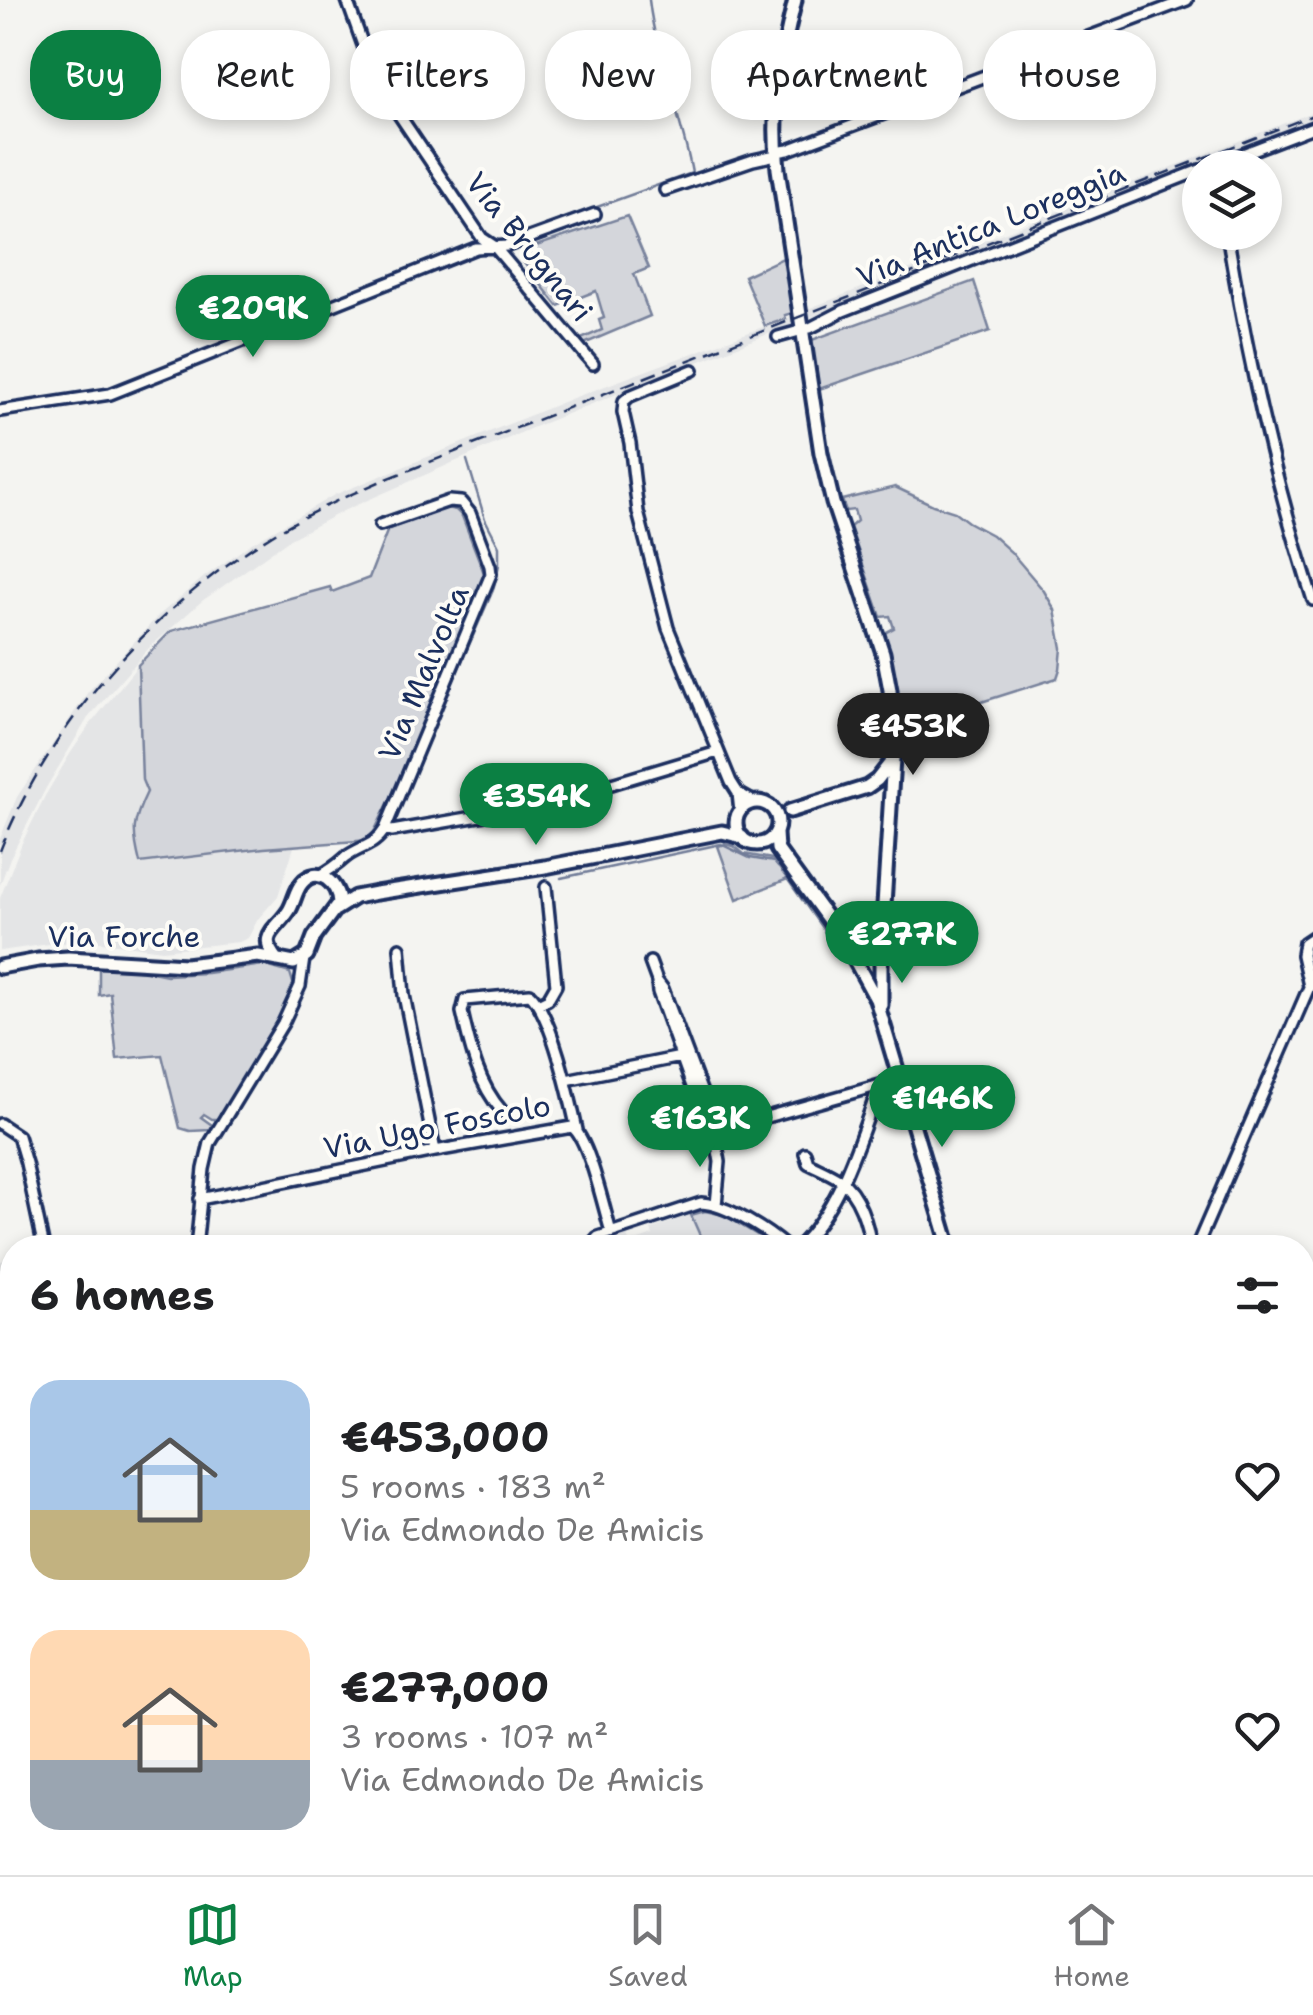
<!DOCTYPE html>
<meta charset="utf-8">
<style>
body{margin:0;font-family:"Shantell Sans",sans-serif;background:#f6f6f6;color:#202124;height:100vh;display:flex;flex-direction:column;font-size:38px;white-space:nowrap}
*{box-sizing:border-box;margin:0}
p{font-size:32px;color:#757577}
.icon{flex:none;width:55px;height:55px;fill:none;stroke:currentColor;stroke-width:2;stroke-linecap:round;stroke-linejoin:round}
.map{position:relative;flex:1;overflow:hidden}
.sheet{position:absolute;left:0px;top:1235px;width:1315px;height:640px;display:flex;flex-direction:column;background:#fff;border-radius:40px 40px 0 0;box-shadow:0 5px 15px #0003}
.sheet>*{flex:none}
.hud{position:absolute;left:30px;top:30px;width:1255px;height:90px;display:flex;gap:20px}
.tools{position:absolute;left:1182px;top:150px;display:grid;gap:20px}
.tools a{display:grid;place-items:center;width:100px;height:100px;border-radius:50%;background:#fff;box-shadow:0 5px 15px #0003;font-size:50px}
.price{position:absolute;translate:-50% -85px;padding:0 22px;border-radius:35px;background:#0b8043;color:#fff;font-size:32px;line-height:65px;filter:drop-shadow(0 2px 5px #0008)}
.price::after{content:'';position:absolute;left:50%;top:60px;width:30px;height:22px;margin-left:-15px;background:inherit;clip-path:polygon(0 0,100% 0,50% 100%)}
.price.on{background:#222;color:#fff}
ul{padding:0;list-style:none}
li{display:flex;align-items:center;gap:30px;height:250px;padding:0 30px}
li span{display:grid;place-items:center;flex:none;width:280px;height:200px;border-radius:30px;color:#555}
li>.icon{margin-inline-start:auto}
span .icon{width:120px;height:120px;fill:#fffc;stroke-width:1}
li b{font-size:42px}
h2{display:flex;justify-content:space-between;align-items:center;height:120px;padding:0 30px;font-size:42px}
.chip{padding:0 35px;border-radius:40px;background:#fff;box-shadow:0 5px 15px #0003;font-size:35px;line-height:90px}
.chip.on{background:#0b8043;color:#fff}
.tab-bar{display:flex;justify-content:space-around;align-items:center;height:140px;border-top:2px solid #e0e0e0;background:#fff;font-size:28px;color:#757577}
.tab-bar a{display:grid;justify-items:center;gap:5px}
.tab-bar .on{color:#0b8043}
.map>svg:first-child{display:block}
</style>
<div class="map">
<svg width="1313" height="1875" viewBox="0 0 1313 1875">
<rect width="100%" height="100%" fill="#f4f4f1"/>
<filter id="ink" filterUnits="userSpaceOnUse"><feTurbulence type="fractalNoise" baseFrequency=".01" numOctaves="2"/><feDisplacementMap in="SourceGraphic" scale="20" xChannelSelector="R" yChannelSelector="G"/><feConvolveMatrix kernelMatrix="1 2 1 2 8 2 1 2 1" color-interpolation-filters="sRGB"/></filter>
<g filter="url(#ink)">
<path fill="#e4e5e6" d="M1313,112V121L806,319L805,310Z
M795,315L796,323L534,427L345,510L288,540L202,601L149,648L88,718L46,788L10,858L0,885V839L17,797L88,692L158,616L204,577L252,543L334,495L573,398Z
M138,665L142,780L147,792L138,810L134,826L133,837L140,863L264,848L294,847L278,896L258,919L248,938L239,942L162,950L101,942L56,943L0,951V898L22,843L45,796L70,754L89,726Z
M691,1215L705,1247L600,1248L627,1236L630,1243L653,1235L651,1229Z
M12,1260V1502L4,1497L0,1487L2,1457L0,1451V1261Z
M289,1863L292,1875H138L137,1870L138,1863Z"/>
<path fill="#d4d6db" stroke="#78829c" stroke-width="2.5" d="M627,216L649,268L634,274L650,316L584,344L581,339L602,330L599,320L604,318L596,291L558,306L524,263C520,254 526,251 533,247Z
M785,257L792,313L785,315L786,319L765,326L744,276Z
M974,281L990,331L816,390L809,341Z
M895,487L933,505L955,512L968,522L992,535L1011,552L1044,591L1055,610L1062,648L1060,669L1057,678L896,729L883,634L894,628L890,616L881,617L850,527L857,521L854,510L846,511L842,500Z
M446,508L456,510L462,516L484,573V579L402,775L370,840L264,848L140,863C132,831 132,823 147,792L142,780L138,665L171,631L330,587L332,592L369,578L388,529Z
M725,844L734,846L744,854L772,859L788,879L737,899L718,846Z
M263,965L290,973L294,986L293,998L218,1119H212L204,1114L201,1117L212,1125L210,1130L190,1131L180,1128L162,1055L117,1059L110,993L99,995V968L142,970L167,975L207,973Z
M705,1211L724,1215L777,1247H705L691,1215Z"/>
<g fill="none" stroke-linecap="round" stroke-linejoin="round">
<path stroke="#717c98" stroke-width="2.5" d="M519,235L692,173C681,114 656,59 649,0
M425,746L493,590L499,565V546L485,519L467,460
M679,835L710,827
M527,864L607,849
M781,870L827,935
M561,878L721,844L750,858L774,862L778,867
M357,889L430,879
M1302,1505L1313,1495
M1302,1525L1313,1515
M792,1875L812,1862
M817,1875L823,1874L833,1862
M904,1875L918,1862"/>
<g stroke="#1b2f5e" stroke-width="16">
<path id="street" d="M347,0L369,62L381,88L482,238L494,246L593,364
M776,152L788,150L1187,0
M1206,168L1313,127
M665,190L753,160L776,155
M1227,232C1247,357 1274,480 1313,600
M778,337L810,328L843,311L1200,170
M693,370L630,396L624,401L623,412L630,443L638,512L668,628L731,782L738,793L740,812
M0,411L110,394L476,248L507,246L595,214
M738,793L754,802
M385,829L392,831L538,806L718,752
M319,876C329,871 337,865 346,857C361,846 375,846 385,829L491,574L490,566L470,513L461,502L449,501L380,525
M400,948L404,995L435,1151
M650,962L657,981L663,989L713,1122L720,1162L716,1205
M657,982L658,992L707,1128L713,1132
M1309,986L1302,955L1304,943L1313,937
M538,1004L548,999L556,985L546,887
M566,1080L686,1056
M502,1111C478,1084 470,1047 462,1012L465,1000L530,994C552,1015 570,1098 577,1130
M0,1124L18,1136L26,1163L44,1248
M713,1132L898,1080
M805,1153L808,1163C818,1168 830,1173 839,1179C859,1193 868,1224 871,1248
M200,1199L435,1151L572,1127C589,1139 604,1209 611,1232
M196,1248L204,1169L210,1143L283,1023L300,986L304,958
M378,1248L404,1243L420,1244L423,1248
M588,1248L598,1237L701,1203C726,1204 768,1231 787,1248
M797,1248C839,1210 860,1138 879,1086
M1196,1248L1313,978
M544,1862L549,1875
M803,1875L824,1862"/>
</g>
<g stroke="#1b2f5e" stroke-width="19">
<path id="secondary" d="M736 823a21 21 0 1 1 42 0a21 21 0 1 1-42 0Z
M790,811L867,787L877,780L891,762L892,725L890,690L883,653L833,503L821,453L778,169C771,108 781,58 795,0
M776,833L777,849L846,944L876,999L950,1248
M336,909L355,897L376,893L545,867L722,832L742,837
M0,967L38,960L68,958L186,965L258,956L294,963L307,955L314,937L339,903C339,884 318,864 302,883C295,891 294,904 288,912C276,930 257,936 277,960
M881,1005V954L893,759
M1302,1308L1313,1299
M0,1513C15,1522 15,1538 0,1546
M122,1875V1862
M130,1875L132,1862
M638,1875L653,1862
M1042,1875V1862"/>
</g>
<use href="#street" stroke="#fdfcf7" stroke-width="9"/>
<use href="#secondary" stroke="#fdfcf7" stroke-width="11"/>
<path stroke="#1b2f5e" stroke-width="2.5" stroke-dasharray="15 8" stroke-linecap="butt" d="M0,851C51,722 151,609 269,537C304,515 342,498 379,482L1313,115
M0,1344L12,1380
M0,1393L12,1429
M158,1862L162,1875
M179,1862L183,1875"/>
</g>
</g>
<g text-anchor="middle" stroke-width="8" stroke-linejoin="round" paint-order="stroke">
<g font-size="30" fill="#1b2f5e" stroke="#fdfcf7">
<text transform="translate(991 225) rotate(-22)" y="10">Via Antica Loreggia</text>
<text transform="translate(529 247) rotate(51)" y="10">Via Brugnari</text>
<text transform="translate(424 673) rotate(-67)" y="10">Via Malvolta</text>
<text x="124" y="947">Via Forche</text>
<text transform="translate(437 1127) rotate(-11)" y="10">Via Ugo Foscolo</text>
</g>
</g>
</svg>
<div class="tools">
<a><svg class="icon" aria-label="layers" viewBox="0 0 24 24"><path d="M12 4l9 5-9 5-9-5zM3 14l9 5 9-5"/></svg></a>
</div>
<b class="price" style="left:253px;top:360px">€209K</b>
<b class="price on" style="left:913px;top:778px">€453K</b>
<b class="price" style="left:536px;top:848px">€354K</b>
<b class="price" style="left:902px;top:986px">€277K</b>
<b class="price" style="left:942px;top:1150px">€146K</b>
<b class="price" style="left:700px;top:1170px">€163K</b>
<div class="hud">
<a class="chip on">Buy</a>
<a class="chip">Rent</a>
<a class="chip">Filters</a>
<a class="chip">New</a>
<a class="chip">Apartment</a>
<a class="chip">House</a>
</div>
<section class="sheet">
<h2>6 homes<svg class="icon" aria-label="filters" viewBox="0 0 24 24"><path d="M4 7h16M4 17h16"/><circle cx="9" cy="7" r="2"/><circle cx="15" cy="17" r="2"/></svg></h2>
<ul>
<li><span style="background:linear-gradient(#a9c7e8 65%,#c2b280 0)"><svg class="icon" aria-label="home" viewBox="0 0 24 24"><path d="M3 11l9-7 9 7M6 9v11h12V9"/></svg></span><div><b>€453,000</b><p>5 rooms · 183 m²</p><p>Via Edmondo De Amicis</p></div><svg class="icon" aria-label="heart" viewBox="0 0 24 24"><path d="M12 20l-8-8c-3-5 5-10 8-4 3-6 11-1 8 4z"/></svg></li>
<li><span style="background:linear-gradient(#ffd9b3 65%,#9aa5b1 0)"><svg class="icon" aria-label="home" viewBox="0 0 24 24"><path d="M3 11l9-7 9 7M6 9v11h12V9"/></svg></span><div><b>€277,000</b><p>3 rooms · 107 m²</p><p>Via Edmondo De Amicis</p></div><svg class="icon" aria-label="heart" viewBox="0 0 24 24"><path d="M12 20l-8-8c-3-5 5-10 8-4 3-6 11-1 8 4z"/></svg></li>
</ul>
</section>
</div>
<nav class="tab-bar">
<a class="on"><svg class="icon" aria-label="map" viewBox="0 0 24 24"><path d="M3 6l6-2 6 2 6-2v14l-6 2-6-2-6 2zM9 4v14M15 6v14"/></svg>Map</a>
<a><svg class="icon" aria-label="saved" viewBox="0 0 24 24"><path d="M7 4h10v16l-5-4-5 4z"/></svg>Saved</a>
<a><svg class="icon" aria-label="home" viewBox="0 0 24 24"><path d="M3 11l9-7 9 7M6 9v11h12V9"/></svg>Home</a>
</nav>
